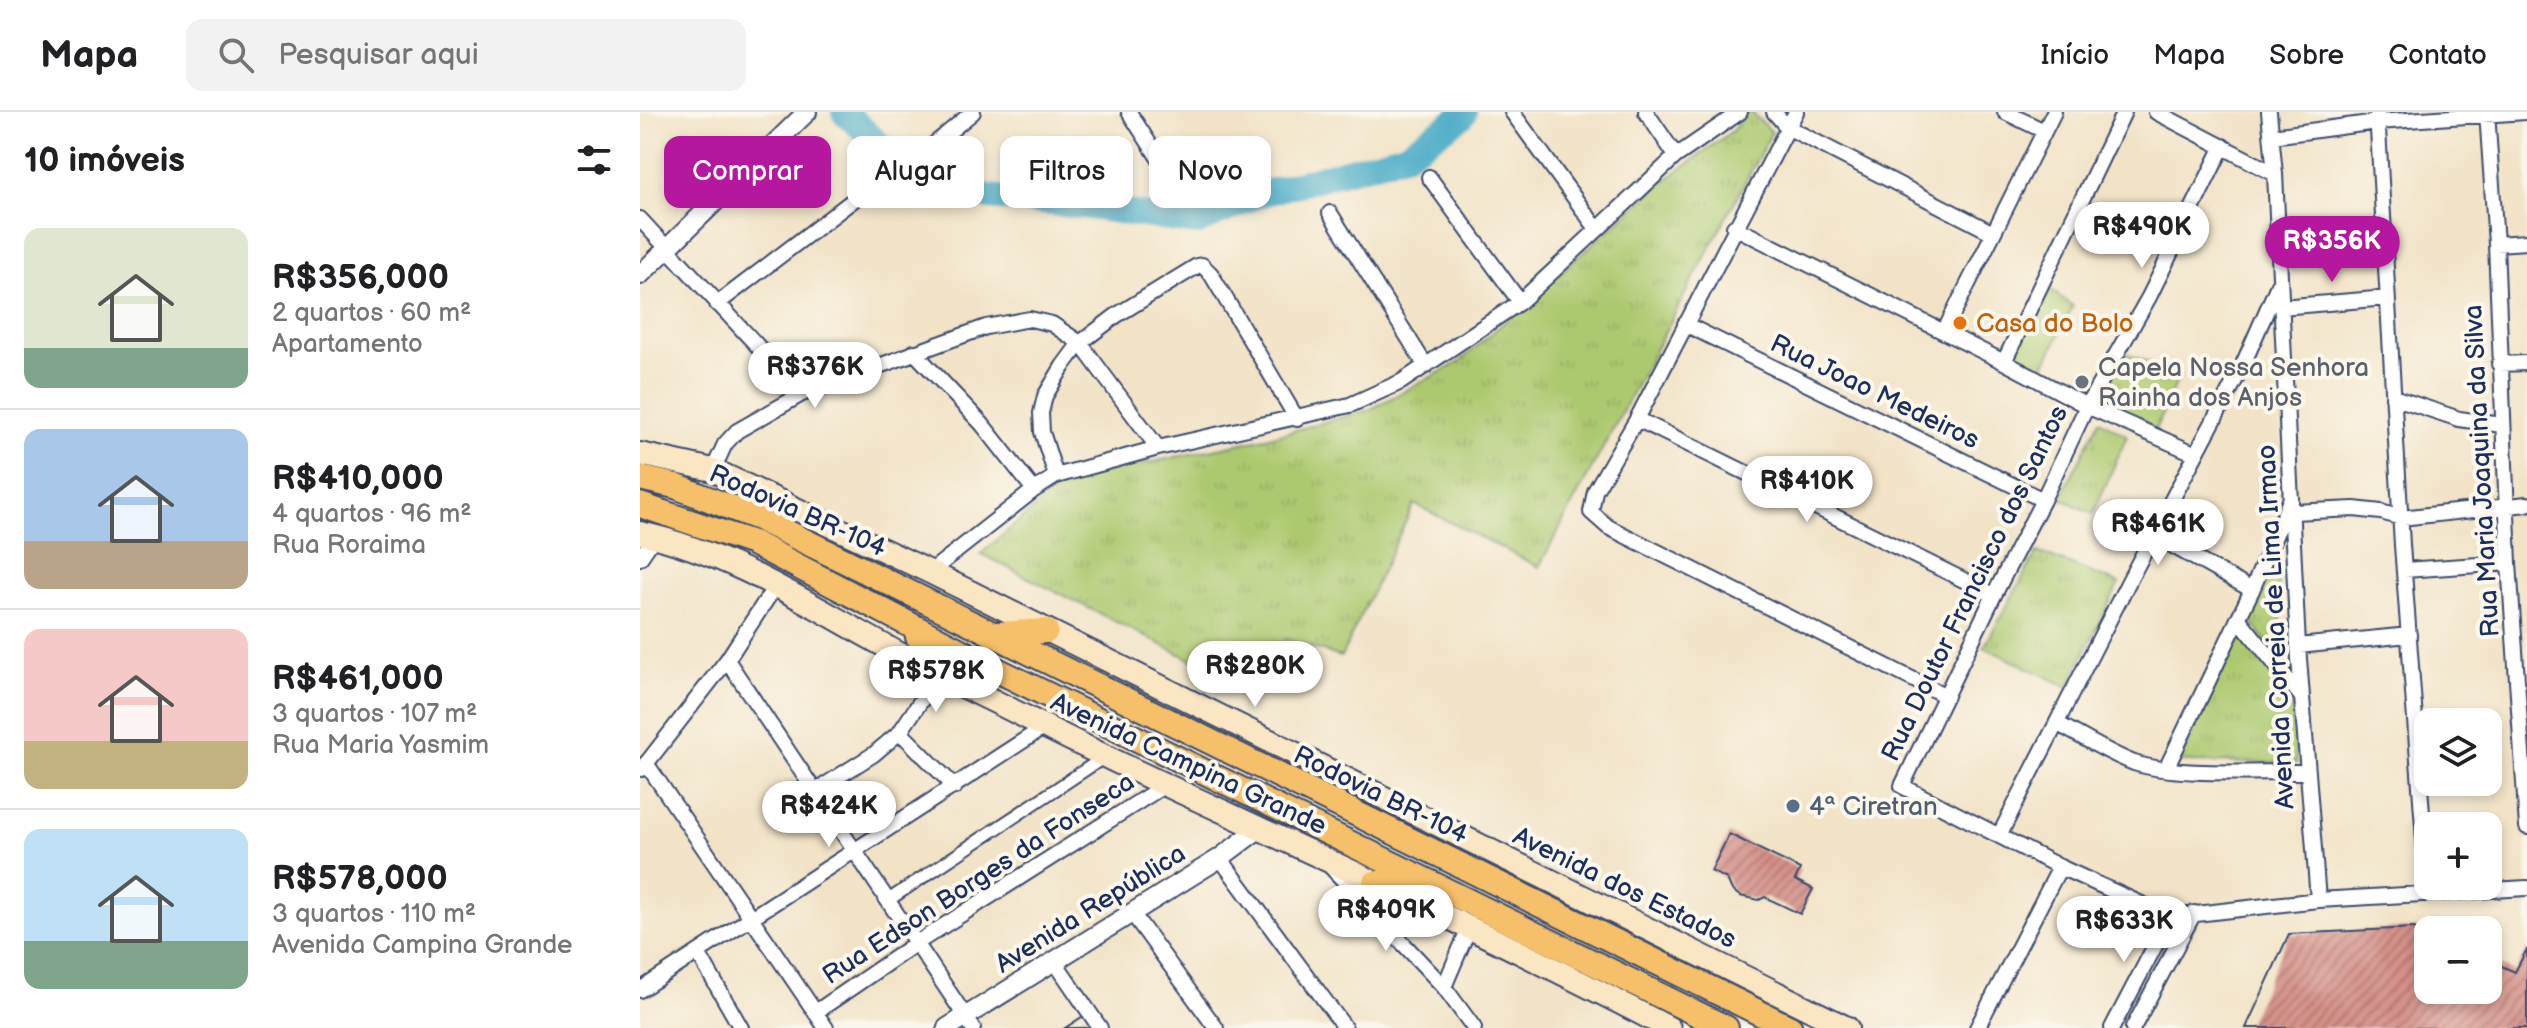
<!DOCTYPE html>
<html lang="pt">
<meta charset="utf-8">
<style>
body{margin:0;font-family:"Balsamiq Sans",sans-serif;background:#f2f2f2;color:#202124;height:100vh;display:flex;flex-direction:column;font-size:30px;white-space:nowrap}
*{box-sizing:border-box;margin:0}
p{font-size:26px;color:#757577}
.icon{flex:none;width:44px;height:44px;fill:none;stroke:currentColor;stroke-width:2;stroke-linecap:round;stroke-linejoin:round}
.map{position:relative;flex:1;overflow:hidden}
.details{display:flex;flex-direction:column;background:#fff;width:640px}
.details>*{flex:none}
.hud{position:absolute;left:24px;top:24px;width:760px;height:72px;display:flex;gap:16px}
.fabs{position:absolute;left:1774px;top:596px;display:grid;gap:16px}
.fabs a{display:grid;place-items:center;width:88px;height:88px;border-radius:16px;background:#fff;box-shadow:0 4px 12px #0003;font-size:40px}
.price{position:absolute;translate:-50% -68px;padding:0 18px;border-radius:28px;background:#fff;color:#222;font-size:26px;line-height:52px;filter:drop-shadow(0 2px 4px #0008)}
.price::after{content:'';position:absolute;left:50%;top:48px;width:24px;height:18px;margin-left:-12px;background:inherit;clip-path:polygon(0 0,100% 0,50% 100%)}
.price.on{background:#b5179e;color:#fff}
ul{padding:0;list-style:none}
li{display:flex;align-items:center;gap:24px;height:200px;padding:0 24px}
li+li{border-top:2px solid #e0e0e0}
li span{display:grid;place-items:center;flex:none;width:224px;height:160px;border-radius:16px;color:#555}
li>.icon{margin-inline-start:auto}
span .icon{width:96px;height:96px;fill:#fffc;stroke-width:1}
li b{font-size:34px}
h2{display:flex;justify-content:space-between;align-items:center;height:96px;padding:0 24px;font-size:34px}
.tag{padding:0 28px;border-radius:16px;background:#fff;box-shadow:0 4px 12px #0003;font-size:28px;line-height:72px}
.tag.on{background:#b5179e;color:#fff}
header{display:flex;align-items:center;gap:48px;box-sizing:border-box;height:112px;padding:0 40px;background:#fff;border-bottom:2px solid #e0e0e0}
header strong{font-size:38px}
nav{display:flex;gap:44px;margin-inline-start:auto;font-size:28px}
.search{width:560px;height:72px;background:#f2f2f2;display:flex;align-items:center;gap:20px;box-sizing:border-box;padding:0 28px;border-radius:16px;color:#757577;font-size:30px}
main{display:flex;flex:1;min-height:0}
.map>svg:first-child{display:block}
</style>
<header>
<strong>Mapa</strong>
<div class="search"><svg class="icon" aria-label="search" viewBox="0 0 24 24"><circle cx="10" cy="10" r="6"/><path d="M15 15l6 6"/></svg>Pesquisar aqui</div>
<nav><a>Início</a><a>Mapa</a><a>Sobre</a><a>Contato</a></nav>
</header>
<main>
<section class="details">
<h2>10 imóveis<svg class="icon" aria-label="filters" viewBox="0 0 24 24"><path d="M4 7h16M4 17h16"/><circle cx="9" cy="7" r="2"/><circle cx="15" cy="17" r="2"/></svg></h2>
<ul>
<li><span style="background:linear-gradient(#dfe7d0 75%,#7fa58c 0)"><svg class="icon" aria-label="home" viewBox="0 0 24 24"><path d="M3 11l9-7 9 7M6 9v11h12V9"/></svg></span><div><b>R$356,000</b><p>2 quartos · 60 m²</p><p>Apartamento</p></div></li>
<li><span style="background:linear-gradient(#a9c7e8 70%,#b9a48a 0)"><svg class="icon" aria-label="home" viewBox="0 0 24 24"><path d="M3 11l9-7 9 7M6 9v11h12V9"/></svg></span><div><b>R$410,000</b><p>4 quartos · 96 m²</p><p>Rua Roraima</p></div></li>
<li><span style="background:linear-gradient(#f6c9c9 70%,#c2b280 0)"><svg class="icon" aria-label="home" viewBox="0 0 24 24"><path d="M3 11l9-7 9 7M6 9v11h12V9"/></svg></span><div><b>R$461,000</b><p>3 quartos · 107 m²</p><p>Rua Maria Yasmim</p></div></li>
<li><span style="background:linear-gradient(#bfe0f5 70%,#7fa58c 0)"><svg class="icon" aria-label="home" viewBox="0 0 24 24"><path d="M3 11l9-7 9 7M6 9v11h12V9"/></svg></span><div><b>R$578,000</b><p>3 quartos · 110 m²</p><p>Avenida Campina Grande</p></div></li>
</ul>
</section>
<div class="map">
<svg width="1887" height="916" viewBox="0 0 1887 916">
<defs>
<pattern id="grass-tufts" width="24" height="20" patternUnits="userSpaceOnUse" patternTransform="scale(2)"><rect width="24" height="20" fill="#adc970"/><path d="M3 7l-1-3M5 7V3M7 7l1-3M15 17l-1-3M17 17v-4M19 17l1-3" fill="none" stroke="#94ad63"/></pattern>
<pattern id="building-hatch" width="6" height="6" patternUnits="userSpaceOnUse" patternTransform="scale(2)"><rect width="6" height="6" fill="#d59088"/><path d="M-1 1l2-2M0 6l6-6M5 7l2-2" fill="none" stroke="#ac7672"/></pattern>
</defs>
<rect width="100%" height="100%" fill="#fbf7ec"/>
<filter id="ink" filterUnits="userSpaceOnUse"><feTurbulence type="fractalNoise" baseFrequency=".0125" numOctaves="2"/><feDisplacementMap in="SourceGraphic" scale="16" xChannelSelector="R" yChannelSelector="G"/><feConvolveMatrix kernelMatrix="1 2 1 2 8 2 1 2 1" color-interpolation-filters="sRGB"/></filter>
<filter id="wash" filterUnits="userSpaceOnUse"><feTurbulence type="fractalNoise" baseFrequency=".006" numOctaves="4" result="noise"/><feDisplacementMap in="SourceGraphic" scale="32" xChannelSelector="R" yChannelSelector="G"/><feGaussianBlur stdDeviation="1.8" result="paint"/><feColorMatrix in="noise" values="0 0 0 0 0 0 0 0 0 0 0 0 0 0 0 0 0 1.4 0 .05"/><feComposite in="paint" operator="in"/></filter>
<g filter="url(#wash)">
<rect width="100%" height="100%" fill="#f2e3c7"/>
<path fill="url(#grass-tufts)" stroke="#647c67" stroke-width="2" d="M1108,0H1111L1132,20L899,455L774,392L701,545L646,527L614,579L341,442L427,368L626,326L729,298L818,251L1022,71L1092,19Z
M1406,174L1433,194L1400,263L1370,247Z
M1486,241L1540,263L1515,318L1455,291Z
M1460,308L1487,324L1453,402L1420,386Z
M1637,437L1643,552L1608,505Z
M1397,440L1479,471L1428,575L1344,535Z
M1599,520L1651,585L1657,651L1539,650Z"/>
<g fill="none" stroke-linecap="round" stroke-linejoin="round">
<path stroke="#46aac6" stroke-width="26" d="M204,0L269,60L349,85L443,94L557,111L621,82L765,43L821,5L824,0"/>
</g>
<g id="blocks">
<path fill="url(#building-hatch)" d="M1089,722L1160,757L1155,768L1173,777L1160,802L1125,785L1119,788L1100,784L1092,778L1087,767L1071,759Z
M1774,816L1788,822V878H1848V848L1875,860L1887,837V916H1606L1649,822Z
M445,903L453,916H425Z"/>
</g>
</g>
<g filter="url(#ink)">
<use href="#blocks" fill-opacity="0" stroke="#3b4a6e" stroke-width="2"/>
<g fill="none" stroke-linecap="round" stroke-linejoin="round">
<g stroke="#3b4a6e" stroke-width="15">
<path id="pedestrian" d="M247,789L466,644"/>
</g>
<g stroke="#3b4a6e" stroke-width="18">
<path id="minor" d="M489,0L532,67
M872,0L957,117
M1006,0L1036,44
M1134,0L1147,15L1353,121
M1156,0L997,307L955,379L951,400L968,415L1306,584
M1365,0L1404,19
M1516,0L1635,62
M1629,0L1635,62L1658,534L1678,788
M1737,0L1762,433L1788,782
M1847,0L1856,132L1869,451L1887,715
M1632,24L1737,10L1886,0
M1583,34L1509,185L1447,294L1403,388L1354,483L1262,674L1420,755L1530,805L1678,788L1887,776
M291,35L333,0
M789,65L880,190
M690,101L786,254
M0,107L162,282
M1094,115L1364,250L1447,294L1556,342
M1856,132L1887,130
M77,192L233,73
M1641,195L1747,186
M1045,212L1403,388
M1304,220L1414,0
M274,240L342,312L394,378
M1364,250L1484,0
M1859,252L1887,251
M1753,285L1819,307L1862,313
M997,307L1354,483
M73,358L85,332L97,319L162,282L346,215L390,207L412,212L440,231L518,336
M416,364L402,320L401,301L405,284L423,254L440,231L477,203L557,154L562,153L571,162L657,307
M1653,400L1714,397L1741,400L1761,406L1887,392
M1513,423L1612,478
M0,446L15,424
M1764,458L1869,451
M290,460L394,378L416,364L518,336L710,293L761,270L880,190L1036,44L1100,0
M1598,506L1661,584
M1658,534L1769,523
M87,548L333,916
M1418,612C1443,625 1468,641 1494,651C1537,665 1619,659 1666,660
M260,620L315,675
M6,651L186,916
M2,657L87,548L136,473
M1526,657L1612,478L1651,386
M174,680L234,642L260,620L299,562
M1360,722L1489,469L1601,257L1638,173
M580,746L705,916
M691,755L804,875L834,916
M492,801L576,916
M58,841L101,916
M415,850L460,916
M804,875L829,816
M0,878L406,614
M176,900L275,832L525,673
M1337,916L1420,755
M1472,916L1530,805
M1493,916L1554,801"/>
</g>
<g stroke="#3b4a6e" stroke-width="22">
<path id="tertiary" d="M0,163L167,0
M307,916L580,746L620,716"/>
</g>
<g stroke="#3b4a6e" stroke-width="26">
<path id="secondary" d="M0,342L73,358L290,460L1207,916
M0,421C109,445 201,515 300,563C376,599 451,639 528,674C696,752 865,830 1029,916"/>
</g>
<g stroke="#3b4a6e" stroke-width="28">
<path id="trunk" d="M0,366L35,374L118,406L1150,916
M0,393L113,431L351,555L1086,916
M357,522L406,519
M278,525L324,573
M735,771L788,770"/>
</g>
<use href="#pedestrian" stroke="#fff" stroke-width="11"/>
<use href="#minor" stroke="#fff" stroke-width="14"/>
<use href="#tertiary" stroke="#fff" stroke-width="18"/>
<use href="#secondary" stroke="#fbe6c4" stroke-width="22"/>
<use href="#trunk" stroke="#f6c06b" stroke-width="24"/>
</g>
</g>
<circle fill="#e8710a" stroke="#fbf7ec" stroke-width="3" cx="1320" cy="211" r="8"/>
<circle fill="#6b7280" stroke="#fbf7ec" stroke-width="3" cx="1442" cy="270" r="8"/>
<circle fill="#5c6f8a" stroke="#fbf7ec" stroke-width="3" cx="1153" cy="694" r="8"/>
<g text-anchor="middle" stroke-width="8" stroke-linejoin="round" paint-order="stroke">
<g font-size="26" fill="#c56008" stroke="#fbf7ec" text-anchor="start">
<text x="1336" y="220">Casa do Bolo</text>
</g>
<g font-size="26" fill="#5b616d" stroke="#fbf7ec" text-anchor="start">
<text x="1458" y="264">Capela Nossa Senhora<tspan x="1458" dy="30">Rainha dos Anjos</tspan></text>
</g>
<g font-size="26" fill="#1b2f5e" stroke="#fbf7ec">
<text transform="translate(1235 279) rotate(26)" y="9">Rua Joao Medeiros</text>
<text transform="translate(1841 359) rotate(-93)" y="9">Rua Maria Joaquina da Silva</text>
<text transform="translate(158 398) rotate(24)" y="9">Rodovia BR-104</text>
<text transform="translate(1334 471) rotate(-64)" y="9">Rua Doutor Francisco dos Santos</text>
<text transform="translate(1635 515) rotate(-93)" y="9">Avenida Correia de Lima Irmao</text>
<text transform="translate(549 651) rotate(25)" y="9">Avenida Campina Grande</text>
<text transform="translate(741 682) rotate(26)" y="9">Rodovia BR-104</text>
<text transform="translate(338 766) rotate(-33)" y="9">Rua Edson Borges da Fonseca</text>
<text transform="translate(985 775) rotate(26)" y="9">Avenida dos Estados</text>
<text transform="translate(450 796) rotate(-32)" y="9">Avenida República</text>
</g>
<g font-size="26" fill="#4e5e75" stroke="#fbf7ec" text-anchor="start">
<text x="1169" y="703">4ª Ciretran</text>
</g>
</g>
</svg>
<div class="fabs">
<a><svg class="icon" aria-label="layers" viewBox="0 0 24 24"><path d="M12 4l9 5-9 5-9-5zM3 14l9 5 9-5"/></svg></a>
<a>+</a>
<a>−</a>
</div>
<b class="price" style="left:1502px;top:158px">R$490K</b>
<b class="price on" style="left:1692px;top:172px">R$356K</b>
<b class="price" style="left:175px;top:298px">R$376K</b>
<b class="price" style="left:1167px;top:412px">R$410K</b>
<b class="price" style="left:1518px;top:455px">R$461K</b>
<b class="price" style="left:615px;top:597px">R$280K</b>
<b class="price" style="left:296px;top:602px">R$578K</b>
<b class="price" style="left:189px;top:737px">R$424K</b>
<b class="price" style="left:746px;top:841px">R$409K</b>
<b class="price" style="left:1484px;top:852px">R$633K</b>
<div class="hud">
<a class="tag on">Comprar</a>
<a class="tag">Alugar</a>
<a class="tag">Filtros</a>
<a class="tag">Novo</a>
</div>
</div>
</main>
